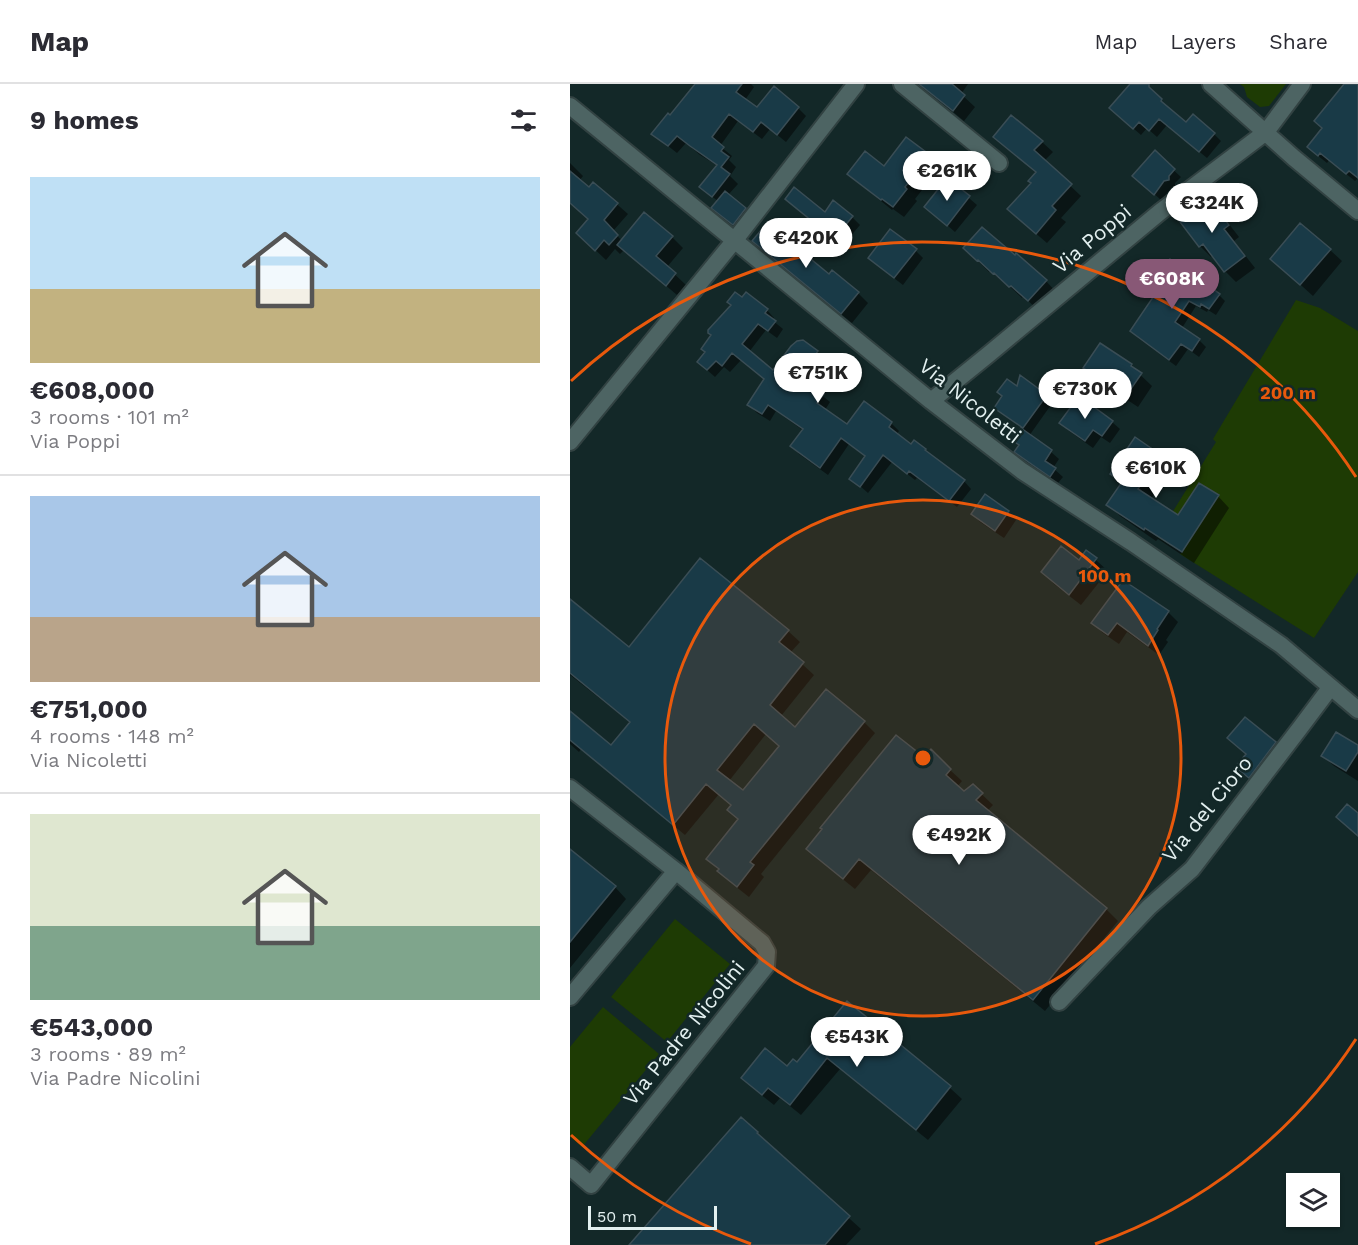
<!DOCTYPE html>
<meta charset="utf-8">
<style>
body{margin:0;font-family:"Work Sans",sans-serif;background:#f7f7f7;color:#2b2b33;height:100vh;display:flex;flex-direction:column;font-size:22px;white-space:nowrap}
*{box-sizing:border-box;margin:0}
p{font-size:20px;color:#7c7c81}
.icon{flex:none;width:33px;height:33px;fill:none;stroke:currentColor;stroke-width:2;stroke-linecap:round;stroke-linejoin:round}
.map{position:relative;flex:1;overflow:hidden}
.sheet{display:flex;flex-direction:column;background:#fff;width:570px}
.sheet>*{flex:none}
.fabs{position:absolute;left:716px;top:1089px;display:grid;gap:12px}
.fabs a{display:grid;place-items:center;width:54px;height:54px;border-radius:0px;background:#fff;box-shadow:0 2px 4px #0004;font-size:30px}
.scale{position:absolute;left:18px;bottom:15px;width:129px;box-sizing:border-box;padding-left:6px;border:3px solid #e3f0f0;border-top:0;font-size:16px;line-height:21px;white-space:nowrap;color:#e3f0f0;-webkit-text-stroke:4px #132828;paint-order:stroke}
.price{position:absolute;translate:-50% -51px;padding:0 14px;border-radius:21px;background:#fff;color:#222;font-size:20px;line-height:39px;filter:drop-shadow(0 2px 3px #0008)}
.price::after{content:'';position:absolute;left:50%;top:36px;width:18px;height:14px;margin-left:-9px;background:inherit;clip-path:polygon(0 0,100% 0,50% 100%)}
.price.active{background:#885876;color:#fff}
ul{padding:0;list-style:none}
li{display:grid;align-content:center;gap:12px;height:318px;padding:0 30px}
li+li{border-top:2px solid #e1e1e2}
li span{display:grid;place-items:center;height:186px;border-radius:0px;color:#555}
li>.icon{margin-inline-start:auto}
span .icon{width:108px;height:108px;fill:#fffc;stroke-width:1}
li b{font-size:26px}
h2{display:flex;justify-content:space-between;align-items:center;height:72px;padding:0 30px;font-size:26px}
header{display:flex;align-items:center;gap:36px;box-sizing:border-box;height:84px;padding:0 30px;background:#fff;border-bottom:2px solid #e1e1e2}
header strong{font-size:28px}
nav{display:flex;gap:33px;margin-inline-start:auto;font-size:21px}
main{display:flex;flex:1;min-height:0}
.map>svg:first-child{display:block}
</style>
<header>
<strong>Map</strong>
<nav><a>Map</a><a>Layers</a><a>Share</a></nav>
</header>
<main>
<section class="sheet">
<h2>9 homes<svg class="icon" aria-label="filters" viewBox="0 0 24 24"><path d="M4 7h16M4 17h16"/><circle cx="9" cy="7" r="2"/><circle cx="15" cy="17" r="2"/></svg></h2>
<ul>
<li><span style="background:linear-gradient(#bfe0f5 60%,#c2b280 0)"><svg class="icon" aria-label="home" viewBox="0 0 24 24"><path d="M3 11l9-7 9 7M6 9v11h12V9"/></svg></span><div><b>€608,000</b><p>3 rooms · 101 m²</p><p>Via Poppi</p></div></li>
<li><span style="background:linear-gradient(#a9c7e8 65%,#b9a48a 0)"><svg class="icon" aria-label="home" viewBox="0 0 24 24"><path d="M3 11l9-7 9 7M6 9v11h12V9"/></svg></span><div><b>€751,000</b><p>4 rooms · 148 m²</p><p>Via Nicoletti</p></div></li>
<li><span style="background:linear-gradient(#dfe7d0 60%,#7fa58c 0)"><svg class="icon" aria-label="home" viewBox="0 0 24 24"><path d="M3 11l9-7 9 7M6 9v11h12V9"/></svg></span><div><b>€543,000</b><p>3 rooms · 89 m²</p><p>Via Padre Nicolini</p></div></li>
</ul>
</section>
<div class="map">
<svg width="788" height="1161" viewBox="0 0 788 1161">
<rect width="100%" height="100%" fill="#132828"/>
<path fill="#1e3b04" d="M670,0H716L699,22L690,23L677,13L674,3Z
M726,216L750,224L788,247V488L744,554L610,470L612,468L587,453L646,358L643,355Z
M105,835L160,880L97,958L41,913Z
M33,923L89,970L12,1063L0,1053V963Z"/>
<path fill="#0007" fill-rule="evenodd" d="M127,0H181L184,3L175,16L187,25L228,24L236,32L216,58L200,45L192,55L168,37L150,62L162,72L159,76L166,83L160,92L168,100L158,111L183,133L171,148L151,131L148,117L140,111L148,82L130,71L116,59L107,69L83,50L100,33Z
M349,0H398L391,10L405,23L394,37Z
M565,0H572L616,40L644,50L651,57L637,74L597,41L587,53L577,44L571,51L548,31Z
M776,0H782L788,5V94L785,97L759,76L757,79L747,71L753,44Z
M441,33L472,58L483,68L474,77L511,112L491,134L496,138L477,159L450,136L467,89L435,63L425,53Z
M337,55L359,72L370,83L345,115L347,117L334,133L323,125L322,126L290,100L279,89L314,84Z
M585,69L611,93L605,99V102L602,103L591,116L571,98Z
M0,79L13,92L9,97L19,105L24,100L58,130L43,147L52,157L102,153L113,164L97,183L116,201L107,211L54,166L50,170L45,165L36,176L18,159L19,136L0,119Z
M378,96L407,121L385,148L356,123Z
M632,118L641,127L645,124L655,135L669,153L664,157L685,184L666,198L655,187L643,171L641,173L630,162L609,135Z
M225,122L255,130L282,133L290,141L273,161Z
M184,157L259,192L288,209L298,219L282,239L195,168Z
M760,166L772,177L743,212L702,175Z
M346,167L353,174L333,201L307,181Z
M445,173L476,197L487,209L470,228L453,212L452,214L437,200L436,201L421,187L419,188L407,176Z
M585,199L649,211L655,217L646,231L638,226L637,228L626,222L612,244L629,256L636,263L629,273L618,265L606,282L568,254L562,247L591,204Z
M197,226L204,234L202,236L213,245L207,254L196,246L179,268L203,288L247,268L255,275L238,300L260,318L255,326L278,342L294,319L321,339L329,347L326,351L394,397L401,405L387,423L347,394L345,396L322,378L298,409L281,394L296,373L279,360L258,391L229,370L222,362L234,347L206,327L200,337L187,329L179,321L195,295L171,276L160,288L154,283L145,293L136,285Z
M561,282L582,302L568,323L526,295L515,283Z
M448,304L476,312L483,318L459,352L481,368L489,375L483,384L493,393L488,399L454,375L446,367L450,362L444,356L453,344L433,330L426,323Z
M542,338L550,345L540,359L531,353L523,364L499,347L491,339Z
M590,372L602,383L581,415L609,434L648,412L659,424L624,479L588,455L586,457L550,432L538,420L552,400L542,390Z
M415,412L438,428L446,436L434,454L410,438L403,430Z
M517,468L538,487L511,521L484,500L473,488L509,478Z
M554,498L598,528L608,538L596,556L598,558L589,571L557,548L549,560L533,549L523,539Z
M0,517L59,565L218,547L230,558L220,569L244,591L211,632L225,645L256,607L294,638L305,649L191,790L194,793L179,813L160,798L138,775L169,736L162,722L149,710L115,751L11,665L9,668L0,660V628L41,664L61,639L0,591ZM196,650L211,663L174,708L159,697Z
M705,659L712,666L686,700L674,690Z
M788,663V697L764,682L753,672Z
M354,676L380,686L392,697L387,703L394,708L403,702L423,721L417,727L536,825L548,837L475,927L301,786L285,805L249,776L238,764Z
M0,767L45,803L56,815L0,884Z
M277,919L380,1004L392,1015L358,1056L270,985L231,1031L210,1014L204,1021L184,1005L173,994L217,984L227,980Z
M198,1061L291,1145L276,1161H61Z"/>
<path fill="#193a47" stroke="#3a4d55" stroke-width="1.5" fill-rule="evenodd" d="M125,0H172L166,8L187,23L204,2L229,23L207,51L191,38L183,48L159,30L142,53L154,63L151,67L159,73L151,83L160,90L142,113L129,103L147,81L120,62L107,52L98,62L81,50L98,29L100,31Z
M349,0H382L395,11L383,27Z
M560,0H579V3L592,15L591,17L616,38L623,30L645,49L629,68L589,35L579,47L569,38L563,45L539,24Z
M774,0H788V94L779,87L776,90L750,69L748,72L737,63L752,44L744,37Z
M441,31L473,57L464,66L502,100L482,122L486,126L466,150L437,125L461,99L458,97L466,88L423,53Z
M336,53L360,71L335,103L337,105L323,123L312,115L311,116L277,90L295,67L314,82Z
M585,66L605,85L599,92V96L594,97L584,111L562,92Z
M0,87L19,103L23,98L48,119L34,136L48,151L39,161L34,156L25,167L6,149L18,135L0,119Z
M377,94L400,112L377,142L354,123Z
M224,103L255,128L263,116L283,132L264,155L215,115Z
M155,107L176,124L163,141L141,124Z
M632,116L639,126L645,122L659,141L654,145L675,172L654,188L633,160L629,163L607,134Z
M74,128L103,152L86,172L106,189L96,202L47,161Z
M197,139L259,190L262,186L289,208L271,230L182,157Z
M730,139L761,165L730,201L700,175Z
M412,143L445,171L446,169L477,196L458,217L441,202L439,203L424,189L423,190L408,176L407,177L393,164Z
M320,145L347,165L324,194L298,174Z
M600,175L650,210L639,225L631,220L630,223L619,217L605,238L630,255L622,267L611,260L599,276L560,247L590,203L583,199Z
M165,208L172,213L176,208L198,225L195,229L206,237L198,247L188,240L172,260L203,286L221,262L227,257L233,256L248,267L230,292L254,310L247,319L277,340L294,317L322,338L319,343L341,360L344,356L356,365L355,366L395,396L379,417L339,387L337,390L313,371L290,403L279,395L295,372L271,354L250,384L220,362L233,345L198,321L192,330L177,321L194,295L162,269L152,282L146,277L137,286L127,278L135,268L131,265L141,251L138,249V246L161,221L157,218Z
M530,259L562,280L561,282L572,289L556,312L513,284Z
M450,291L477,311L453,344L424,324L432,312L427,308L437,295L447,302Z
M509,312L543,337L532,352L523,346L515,357L489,339Z
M451,344L482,366L475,377L486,384L480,393L444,368L449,361L442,356Z
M565,353L591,371L568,405L608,431L629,399L649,411L612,468L575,444L574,446L536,421L552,398L540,390Z
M415,410L439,427L425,447L401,430Z
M491,462L509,476L516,466L527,474L499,511L471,488Z
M130,474L219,546L209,558L234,578L200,621L225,643L256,605L295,637L180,778L184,781L167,803L147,787L149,785L136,775L168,735L157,726L161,721L136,700L103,741L0,656V627L41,661L60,638L0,589V515L59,563ZM184,640L209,662L173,706L147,686Z
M553,496L599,527L587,545L588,546L578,562L547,539L538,551L521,539Z
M675,633L706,658L679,694L665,683L676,670L657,654Z
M766,648L788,661V668L776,687L751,672Z
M326,651L354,673L361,665L381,685L376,691L394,707L403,700L413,709L406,716L537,824L463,916L289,775L273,795L236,765L252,745L250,744Z
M777,720L788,729V752L766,733Z
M0,765L46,802L0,858Z
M277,917L381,1002L346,1046L257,974L220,1021L198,1004L192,1011L171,994L195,964L217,982L223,975L227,978Z
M171,1033L188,1048L187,1049L280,1132L255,1161H59Z"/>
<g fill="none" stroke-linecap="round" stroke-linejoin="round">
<g stroke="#324242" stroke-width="20">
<path id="minor" d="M332,0L429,79
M641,0L724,74L788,127
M0,22L361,317L452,387L561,458L711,561L788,626
M361,317L419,270L590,128L696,48L732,0
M0,358L164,157L286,0
M0,704L106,787L192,859L197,868L196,882L21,1101L0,1083
M0,913L106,787
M489,918L579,823L622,785L730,644L760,604"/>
</g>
<use href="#minor" stroke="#4d6463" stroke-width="16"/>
</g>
<circle cx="353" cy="674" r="258" fill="#e8590c" fill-opacity=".12"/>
<g fill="none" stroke="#e8590c" stroke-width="3">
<circle cx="353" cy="674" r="258"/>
<path d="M786 955A516 516 0 0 1 525 1160M181 1160A516 516 0 0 1 1 1051M1 297A516 516 0 0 1 786 393"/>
</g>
<g text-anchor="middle" stroke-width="5" stroke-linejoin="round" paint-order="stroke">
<g font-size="21" fill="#e3f0f0" stroke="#132828">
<text transform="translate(522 155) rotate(-40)" y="7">Via Poppi</text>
<text transform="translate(400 317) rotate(38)" y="7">Via Nicoletti</text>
<text transform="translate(637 725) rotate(-51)" y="7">Via del Cioro</text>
<text transform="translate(114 949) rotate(-51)" y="7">Via Padre Nicolini</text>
</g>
</g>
<circle cx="353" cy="674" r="9" fill="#e8590c" stroke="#132828" stroke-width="3"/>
<g font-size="18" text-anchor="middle" font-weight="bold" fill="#e8590c" stroke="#132828" stroke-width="5" stroke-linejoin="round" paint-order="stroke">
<text x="718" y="315">200 m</text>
<text x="535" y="498">100 m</text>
</g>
</svg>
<div class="fabs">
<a><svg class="icon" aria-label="layers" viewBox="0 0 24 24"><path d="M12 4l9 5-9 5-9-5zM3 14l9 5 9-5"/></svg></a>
</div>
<div class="scale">50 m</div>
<b class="price" style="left:377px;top:118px">€261K</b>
<b class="price" style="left:642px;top:150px">€324K</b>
<b class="price" style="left:236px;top:185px">€420K</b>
<b class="price active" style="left:602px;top:226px">€608K</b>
<b class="price" style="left:248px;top:320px">€751K</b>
<b class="price" style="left:515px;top:336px">€730K</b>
<b class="price" style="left:586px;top:415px">€610K</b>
<b class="price" style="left:389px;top:782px">€492K</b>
<b class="price" style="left:287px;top:984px">€543K</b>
</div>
</main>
